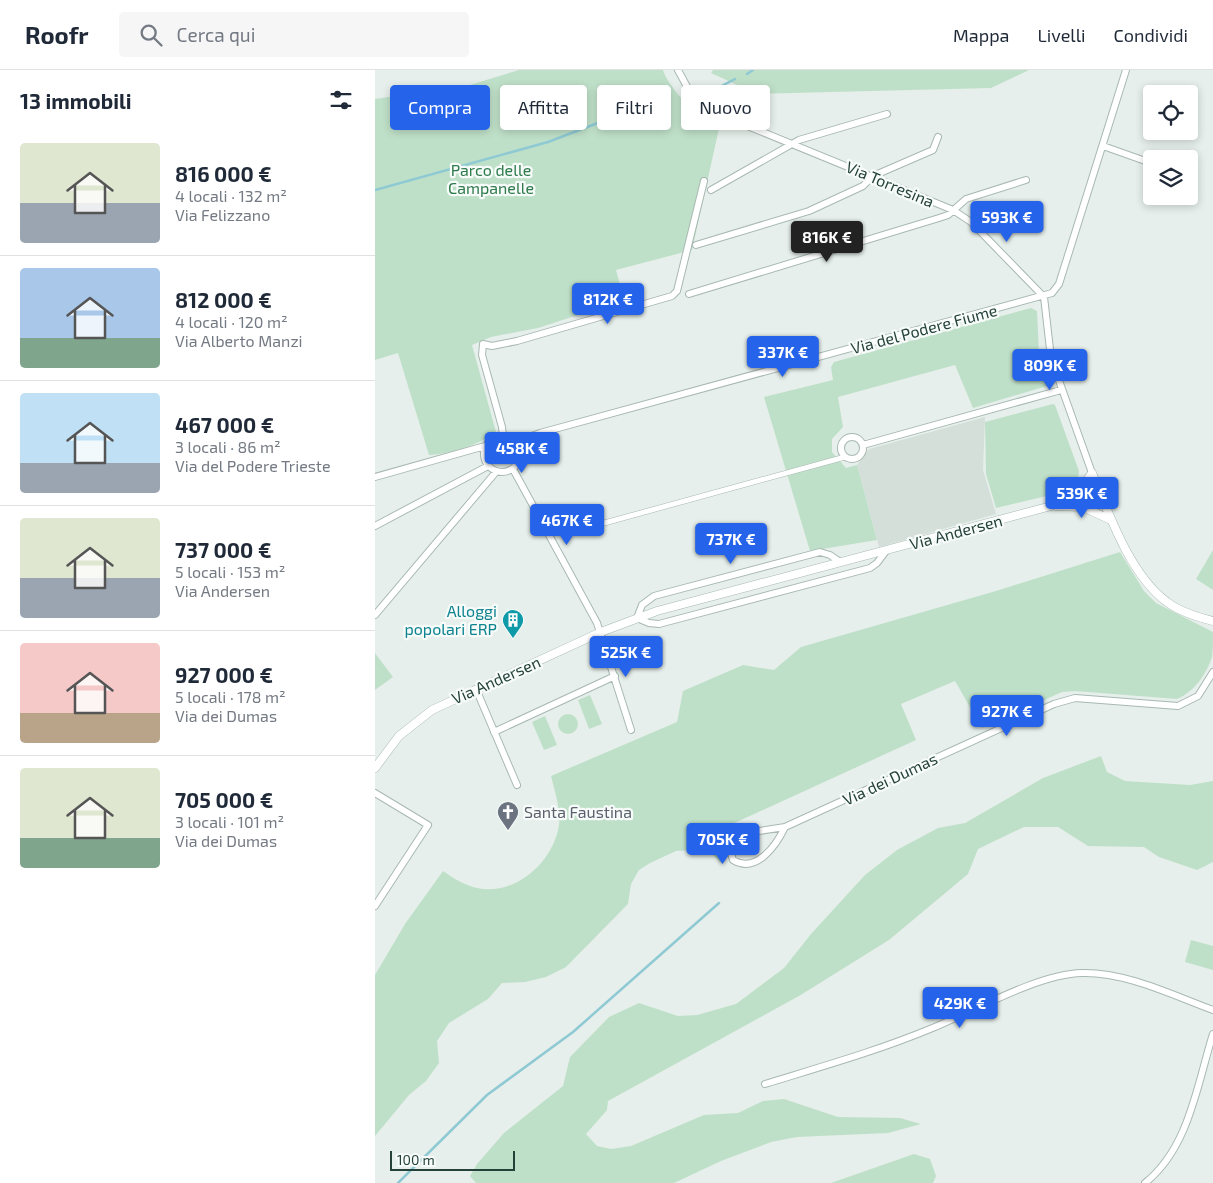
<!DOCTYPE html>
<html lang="it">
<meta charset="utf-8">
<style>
body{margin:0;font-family:"Exo 2",sans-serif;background:#f6f6f7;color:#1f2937;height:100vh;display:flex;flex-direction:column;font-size:19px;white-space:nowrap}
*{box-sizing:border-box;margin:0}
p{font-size:16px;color:#747a83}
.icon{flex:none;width:28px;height:28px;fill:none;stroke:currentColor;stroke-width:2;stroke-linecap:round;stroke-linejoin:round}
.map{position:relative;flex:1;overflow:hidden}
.drawer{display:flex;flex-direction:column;background:#fff;width:375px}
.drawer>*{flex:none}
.top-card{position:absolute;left:15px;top:15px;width:475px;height:45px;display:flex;gap:10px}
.fabs{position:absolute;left:768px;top:15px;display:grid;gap:10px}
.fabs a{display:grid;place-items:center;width:55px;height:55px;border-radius:5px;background:#fff;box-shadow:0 2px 8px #0003;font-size:25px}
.scale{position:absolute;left:15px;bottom:12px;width:125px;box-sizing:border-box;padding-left:5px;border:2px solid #24423a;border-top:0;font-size:14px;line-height:18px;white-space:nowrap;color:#24423a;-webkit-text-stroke:4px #f7fbf9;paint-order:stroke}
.price{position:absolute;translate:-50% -42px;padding:0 11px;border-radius:5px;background:#2563eb;color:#fff;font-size:16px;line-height:32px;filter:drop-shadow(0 1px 2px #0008)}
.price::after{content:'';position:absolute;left:50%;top:30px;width:15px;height:11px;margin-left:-8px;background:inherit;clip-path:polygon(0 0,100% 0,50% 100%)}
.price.active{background:#222;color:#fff}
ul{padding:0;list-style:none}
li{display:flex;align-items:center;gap:15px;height:125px;padding:0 20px}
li+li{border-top:1px solid #e0e1e3}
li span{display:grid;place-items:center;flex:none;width:140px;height:100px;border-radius:5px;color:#555}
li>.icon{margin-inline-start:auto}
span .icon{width:60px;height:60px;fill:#fffc;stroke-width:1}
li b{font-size:21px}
h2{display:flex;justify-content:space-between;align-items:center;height:60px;padding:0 20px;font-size:21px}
.pill{padding:0 18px;border-radius:5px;background:#fff;box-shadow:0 2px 8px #0003;font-size:18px;line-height:45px}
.pill.active{background:#2563eb;color:#fff}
header{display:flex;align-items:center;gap:30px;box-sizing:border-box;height:70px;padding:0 25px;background:#fff;border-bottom:1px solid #e0e1e3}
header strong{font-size:24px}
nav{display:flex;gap:28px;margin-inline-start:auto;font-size:18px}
.search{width:350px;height:45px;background:#f6f6f7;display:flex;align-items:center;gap:12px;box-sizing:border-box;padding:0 18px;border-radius:5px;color:#747a83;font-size:19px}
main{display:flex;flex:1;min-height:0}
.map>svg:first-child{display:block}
</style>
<header>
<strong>Roofr</strong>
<div class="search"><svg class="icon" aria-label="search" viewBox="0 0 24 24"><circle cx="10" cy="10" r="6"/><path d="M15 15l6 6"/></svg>Cerca qui</div>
<nav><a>Mappa</a><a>Livelli</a><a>Condividi</a></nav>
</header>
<main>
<section class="drawer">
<h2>13 immobili<svg class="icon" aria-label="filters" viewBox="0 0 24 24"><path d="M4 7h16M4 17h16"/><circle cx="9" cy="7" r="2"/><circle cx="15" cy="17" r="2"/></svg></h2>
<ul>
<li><span style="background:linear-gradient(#dfe7d0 60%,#9aa5b1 0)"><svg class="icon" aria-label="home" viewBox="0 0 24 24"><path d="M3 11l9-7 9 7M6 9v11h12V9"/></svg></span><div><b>816 000 €</b><p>4 locali · 132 m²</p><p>Via Felizzano</p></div></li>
<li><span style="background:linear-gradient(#a9c7e8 70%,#7fa58c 0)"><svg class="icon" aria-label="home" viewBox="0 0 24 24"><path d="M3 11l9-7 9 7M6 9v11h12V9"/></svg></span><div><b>812 000 €</b><p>4 locali · 120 m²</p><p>Via Alberto Manzi</p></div></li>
<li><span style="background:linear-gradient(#bfe0f5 70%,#9aa5b1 0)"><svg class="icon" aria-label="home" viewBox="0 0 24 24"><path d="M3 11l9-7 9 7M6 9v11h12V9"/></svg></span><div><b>467 000 €</b><p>3 locali · 86 m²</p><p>Via del Podere Trieste</p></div></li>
<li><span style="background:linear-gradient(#dfe7d0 60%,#9aa5b1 0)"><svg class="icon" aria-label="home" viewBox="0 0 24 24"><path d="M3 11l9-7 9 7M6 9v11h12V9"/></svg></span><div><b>737 000 €</b><p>5 locali · 153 m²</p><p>Via Andersen</p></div></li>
<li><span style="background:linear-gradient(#f6c9c9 70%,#b9a48a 0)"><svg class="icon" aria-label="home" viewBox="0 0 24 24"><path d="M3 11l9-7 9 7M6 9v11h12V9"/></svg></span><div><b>927 000 €</b><p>5 locali · 178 m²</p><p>Via dei Dumas</p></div></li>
<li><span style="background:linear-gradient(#dfe7d0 70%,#7fa58c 0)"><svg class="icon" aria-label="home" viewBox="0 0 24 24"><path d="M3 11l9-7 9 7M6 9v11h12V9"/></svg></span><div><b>705 000 €</b><p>3 locali · 101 m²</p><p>Via dei Dumas</p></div></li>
</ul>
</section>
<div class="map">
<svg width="838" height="1113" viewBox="0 0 838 1113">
<rect width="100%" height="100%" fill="#e6efeb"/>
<path fill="#d4dfda" d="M610,347L608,400L621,444L504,477L482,395L494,379Z"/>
<path fill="#bfe0c8" d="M144,0H288C290,10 313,38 322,44C329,48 337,51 345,54L317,180L241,200L248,226L228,231L227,230L226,232L215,235V241L163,258L116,267L97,275L121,362C103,375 76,384 54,385L23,283L0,290V29L95,15Z
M338,0H654L616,18L382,24L336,3Z
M656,238L662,241L664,283L673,314L672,316L598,338L580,295L463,327L468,357L457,369V382L471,398L482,395L502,470L435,481L389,327L458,310L456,297L459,292Z
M678,334L680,335L704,401L703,411L689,422L621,438L611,404L610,352Z
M838,480V520L821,509Z
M745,482L769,521L781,533L838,562C838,570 838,580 837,587C831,605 819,622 802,629L700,621L687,622L607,658L580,611L526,634L541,670L355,755L342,776L346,793L338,785L319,780L301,781L275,793L264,800L256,814L253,834L191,897L171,907L150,912L127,913L113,929L74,953L62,971L64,993L51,1011L34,1025L0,1066V905L30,854L68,801C78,808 89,815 102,818C140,826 178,793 184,755C186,740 180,722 176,706L302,652L308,621L368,595L399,600L426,577L621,521Z
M0,583L18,607L0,620Z
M215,625L227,654L214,659L203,630Z
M183 654a10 10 0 1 1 20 0a10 10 0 1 1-20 0Z
M170,646L182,675L169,680L157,652Z
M726,686L732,702L750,711L815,715L838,711V792L822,800L784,787L769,777L713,776L683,757H649L603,779L593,804L514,870L424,926L233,1031L232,1040L211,1064L222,1076L236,1079L256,1076L329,1045L363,1043L388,1031L409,1029L463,1047L525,1048L546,1054L513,1063L422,1067L396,1072L346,1091L299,1113H101L95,1106L102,1094L129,1063L188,1016L195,987L234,947L264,933L303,946L322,945L361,934L409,898L436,864L490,805L522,780L563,758L590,753L668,708Z
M816,870L838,876V900L810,892Z
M539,1084L555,1089L561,1106L558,1113H456Z"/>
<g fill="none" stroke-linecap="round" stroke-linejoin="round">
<path stroke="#8ec9d4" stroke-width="2.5" d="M372,4L378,0
M337,21L360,9
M0,120L173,72L228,51
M23,1113L112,1025L198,962L344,833"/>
<g stroke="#a8b8b2" stroke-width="6">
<path id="pedestrian" d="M177,463L220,452L222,455L470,387"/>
</g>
<g stroke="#a8b8b2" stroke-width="8">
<path id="minor" d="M303,0L316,24L336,41L578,140L596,152L669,227L676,288L717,403
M728,76L776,93
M814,106L816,107
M336,120L424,70L512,44
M321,175L434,141L488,116L498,106L558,80L563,67
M314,224L564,148L573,145L591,129L651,110
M109 384a18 18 0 1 1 36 0a18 18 0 1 1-36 0Z
M466 378a11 11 0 1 1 22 0a11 11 0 1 1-22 0Z
M128,367L127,357L107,285L108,274L117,276L142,271L297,226L302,221L329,111
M140,372L165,363L677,223L684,214L751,0
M488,375L686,320
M138,399L222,553L256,660
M0,407L110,376
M0,456L113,396
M465,492L455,485L445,482L279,526L267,535L262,548L274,553L284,554L495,498L502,493L511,481
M0,545L121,402
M101,619L142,715
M119,662L240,606
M0,723L53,755L0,836
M410,757C401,776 381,804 358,790L355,780L365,764L410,757L679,634L700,628L803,636L823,626L838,602
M390,1014C445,997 502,981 555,959C598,942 662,904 707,903C751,902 797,925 838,940
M770,1113C814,1078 822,1015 838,964"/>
</g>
<g stroke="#a8b8b2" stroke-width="9">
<path id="tertiary" d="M717,403C734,444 755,505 792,532C805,542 822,547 838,551
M681,436L708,437L736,450
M0,698L24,666L57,640L226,562L282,541L680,435L704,421L717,403"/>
</g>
<use href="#pedestrian" stroke="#fff" stroke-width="5"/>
<use href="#minor" stroke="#fff" stroke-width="6"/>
<use href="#tertiary" stroke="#fff" stroke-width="8"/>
</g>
<defs>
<g id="building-pin" transform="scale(1.125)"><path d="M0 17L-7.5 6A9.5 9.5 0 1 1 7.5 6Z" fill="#0f9aa8" stroke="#f7fbf9"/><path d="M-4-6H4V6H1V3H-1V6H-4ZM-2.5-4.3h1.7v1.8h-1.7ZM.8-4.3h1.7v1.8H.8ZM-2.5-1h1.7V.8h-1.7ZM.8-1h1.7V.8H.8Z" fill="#fff"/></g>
<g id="church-pin" transform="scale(1.125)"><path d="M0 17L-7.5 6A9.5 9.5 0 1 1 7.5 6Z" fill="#6b7280" stroke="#f7fbf9"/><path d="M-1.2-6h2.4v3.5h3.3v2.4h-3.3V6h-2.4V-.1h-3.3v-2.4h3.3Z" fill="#fff"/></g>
</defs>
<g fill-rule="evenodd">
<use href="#building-pin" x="138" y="550"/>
<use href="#church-pin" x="133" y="742"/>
</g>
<g text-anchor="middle" stroke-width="4.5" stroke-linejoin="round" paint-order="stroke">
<g font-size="16" fill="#2d7a4b" stroke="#f7fbf9">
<text x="116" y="106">Parco delle<tspan x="116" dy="18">Campanelle</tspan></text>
</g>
<g font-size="16" fill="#24423a" stroke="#f7fbf9">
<text transform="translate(515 114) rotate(23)" y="6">Via Torresina</text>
<text transform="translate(549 259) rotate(-15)" y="6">Via del Podere Fiume</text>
<text transform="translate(581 462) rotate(-15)" y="6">Via Andersen</text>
<text transform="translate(121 610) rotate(-24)" y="6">Via Andersen</text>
<text transform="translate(515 709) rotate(-25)" y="6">Via dei Dumas</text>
</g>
<g font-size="16" fill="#0d838f" stroke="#f7fbf9" text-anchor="end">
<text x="122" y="547">Alloggi<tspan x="122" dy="18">popolari ERP</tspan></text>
</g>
<g font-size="16" fill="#5b616d" stroke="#f7fbf9" text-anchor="start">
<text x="149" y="748">Santa Faustina</text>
</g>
</g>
</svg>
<div class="fabs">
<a><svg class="icon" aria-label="locate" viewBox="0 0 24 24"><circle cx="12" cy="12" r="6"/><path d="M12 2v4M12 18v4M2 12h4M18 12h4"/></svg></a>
<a><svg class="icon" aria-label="layers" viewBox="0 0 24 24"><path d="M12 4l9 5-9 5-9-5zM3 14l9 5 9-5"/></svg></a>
</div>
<div class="scale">100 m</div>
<b class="price" style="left:632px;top:173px">593K €</b>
<b class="price active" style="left:452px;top:193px">816K €</b>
<b class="price" style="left:233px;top:255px">812K €</b>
<b class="price" style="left:408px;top:308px">337K €</b>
<b class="price" style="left:675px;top:321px">809K €</b>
<b class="price" style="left:147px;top:404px">458K €</b>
<b class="price" style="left:707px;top:449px">539K €</b>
<b class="price" style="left:192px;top:476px">467K €</b>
<b class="price" style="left:356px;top:495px">737K €</b>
<b class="price" style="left:251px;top:608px">525K €</b>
<b class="price" style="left:632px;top:667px">927K €</b>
<b class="price" style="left:348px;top:795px">705K €</b>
<b class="price" style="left:585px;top:959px">429K €</b>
<div class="top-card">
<a class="pill active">Compra</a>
<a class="pill">Affitta</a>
<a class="pill">Filtri</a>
<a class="pill">Nuovo</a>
</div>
</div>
</main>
